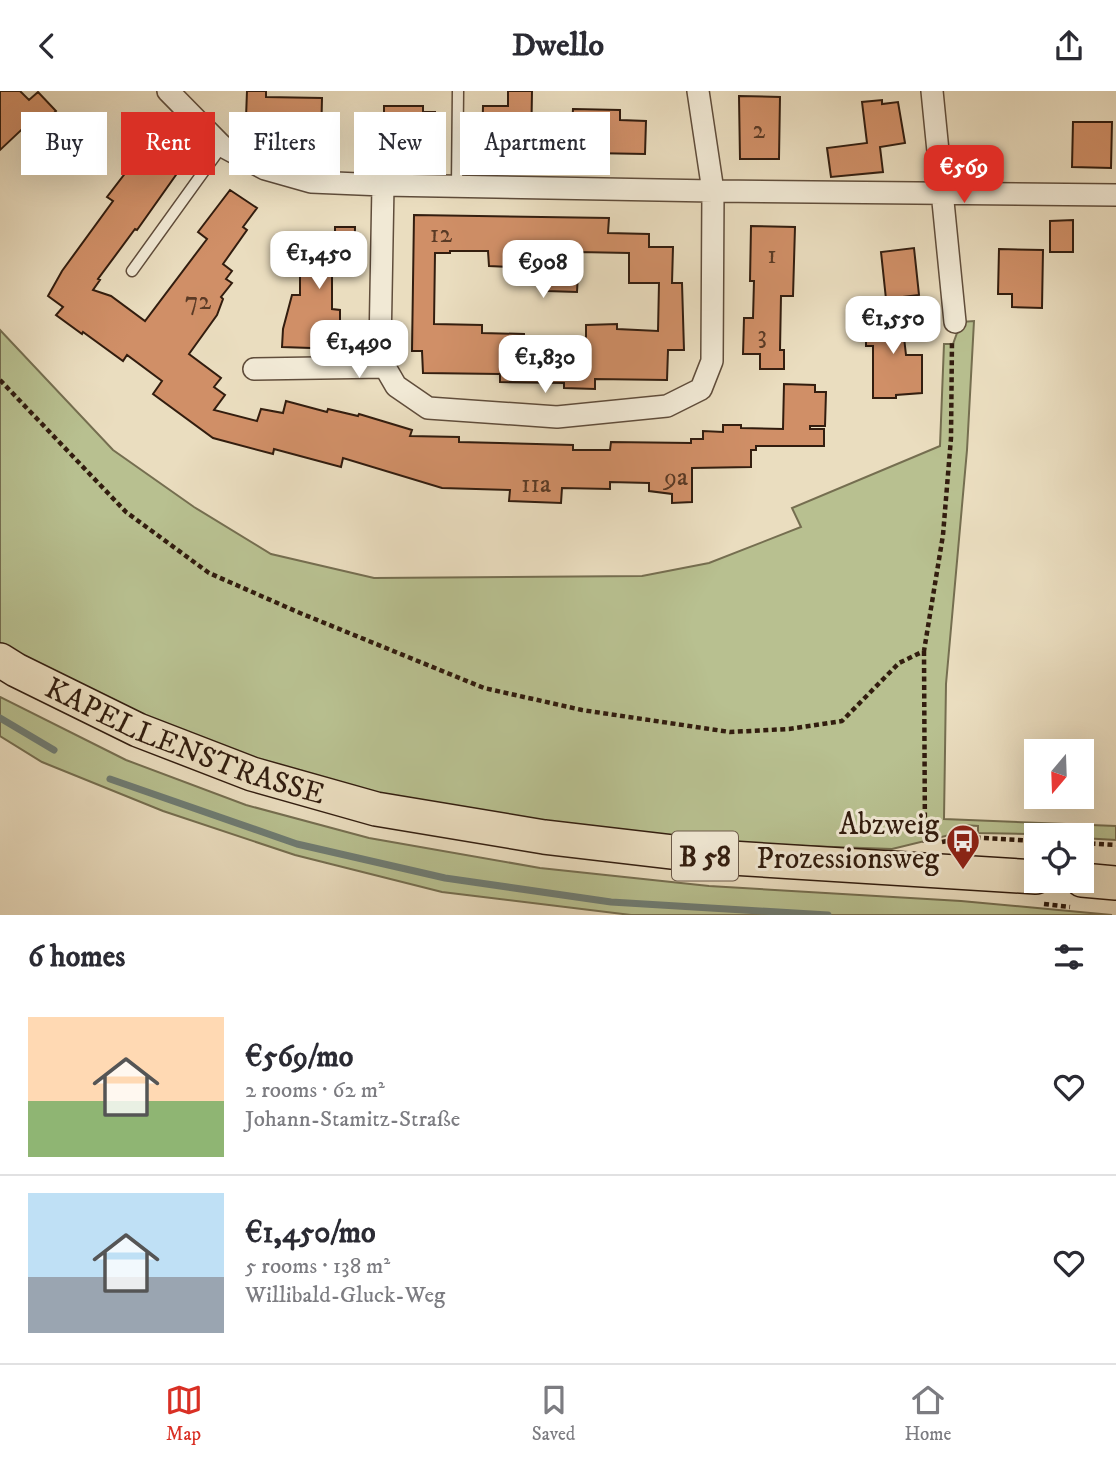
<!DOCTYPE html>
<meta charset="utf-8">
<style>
body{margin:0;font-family:"IM FELL DW Pica",serif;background:#f7f7f7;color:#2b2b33;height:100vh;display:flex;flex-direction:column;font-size:26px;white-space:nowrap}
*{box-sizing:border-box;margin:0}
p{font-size:23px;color:#7c7c81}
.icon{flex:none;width:38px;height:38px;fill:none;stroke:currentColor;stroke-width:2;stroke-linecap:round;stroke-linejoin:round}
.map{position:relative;height:824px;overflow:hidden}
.panel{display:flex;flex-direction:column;background:#fff;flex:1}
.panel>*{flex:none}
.top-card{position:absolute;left:21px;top:21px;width:700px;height:63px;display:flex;gap:14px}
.needle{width:46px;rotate:199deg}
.controls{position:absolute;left:1024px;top:648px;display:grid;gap:14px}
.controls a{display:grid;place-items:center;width:70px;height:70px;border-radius:0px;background:#fff;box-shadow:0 7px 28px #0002;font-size:35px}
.price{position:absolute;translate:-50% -60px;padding:0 16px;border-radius:14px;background:#fff;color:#222;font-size:23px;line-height:46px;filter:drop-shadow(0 2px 4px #0008)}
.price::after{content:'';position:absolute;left:50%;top:42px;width:21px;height:16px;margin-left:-10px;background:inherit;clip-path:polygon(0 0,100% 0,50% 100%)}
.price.selected{background:#d93025;color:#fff}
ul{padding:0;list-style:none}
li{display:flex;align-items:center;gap:21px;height:175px;padding:0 28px}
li+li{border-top:2px solid #e1e1e2}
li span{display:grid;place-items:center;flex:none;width:196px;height:140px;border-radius:0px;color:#555}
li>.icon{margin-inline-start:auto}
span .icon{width:84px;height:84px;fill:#fffc;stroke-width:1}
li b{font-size:30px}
h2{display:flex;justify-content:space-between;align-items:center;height:84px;padding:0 28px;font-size:30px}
.pill{padding:0 24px;border-radius:0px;background:#fff;box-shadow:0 7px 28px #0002;font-size:24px;line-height:63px}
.pill.selected{background:#d93025;color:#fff}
header{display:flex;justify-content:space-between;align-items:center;height:91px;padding:0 28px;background:#fff;font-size:32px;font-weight:700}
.tab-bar{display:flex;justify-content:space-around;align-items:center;height:98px;border-top:2px solid #e1e1e2;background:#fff;font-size:19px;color:#7c7c81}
.tab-bar a{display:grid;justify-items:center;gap:4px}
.tab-bar .selected{color:#d93025}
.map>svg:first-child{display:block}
</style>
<header><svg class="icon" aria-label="back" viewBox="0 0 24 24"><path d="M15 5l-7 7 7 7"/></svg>Dwello<svg class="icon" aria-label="share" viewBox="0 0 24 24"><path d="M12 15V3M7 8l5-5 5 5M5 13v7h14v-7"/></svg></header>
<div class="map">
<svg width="1116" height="824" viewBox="0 0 1116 824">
<rect width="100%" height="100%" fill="#eaddbf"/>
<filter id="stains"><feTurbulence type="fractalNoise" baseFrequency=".00286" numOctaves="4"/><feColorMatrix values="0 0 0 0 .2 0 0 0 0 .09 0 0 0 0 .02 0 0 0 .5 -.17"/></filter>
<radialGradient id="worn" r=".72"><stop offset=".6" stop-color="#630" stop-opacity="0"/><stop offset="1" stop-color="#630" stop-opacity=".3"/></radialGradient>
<path fill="#b8c090" stroke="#756e50" stroke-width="2" d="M974,230L967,359L946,593L944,728L1116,735V749L1082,747V744L978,742V735L963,734L962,741L892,758L718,752L544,734L379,704L257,672L143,629L0,556V239L113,359L194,416L271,463L374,487L642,485L709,472L801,436L792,417L940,355L944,253H953L961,231Z
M0,606L126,669L246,714L369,747L540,777L709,795L961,810L1112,824H631L442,801L295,764L163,720L42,671L0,645Z"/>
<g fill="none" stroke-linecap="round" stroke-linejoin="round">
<path stroke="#6f7c73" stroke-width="7" d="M0,627L54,659
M110,688L297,753L445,787L611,811L828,824"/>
</g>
<path fill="#d08f67" stroke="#321d0f" stroke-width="2" fill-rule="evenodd" d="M0,0H20L29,9L38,1L56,20L43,33L35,26L0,59Z
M247,0H266V6L322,7L321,50H283V42L249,40L250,27H246Z
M508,0H532L531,60H482L483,15H508Z
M739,5L780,6L779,68H740Z
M882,9V13L898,11L905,52L880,56L883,81L831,86L827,57L867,52L862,11Z
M384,15H423V21H435V55L384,56Z
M573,18L620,19V29L646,30L645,63L590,62L591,38L572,37Z
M1073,31H1112L1111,77L1072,76Z
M155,55L183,74L137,139L135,138L98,188L100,189L93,199L111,205L145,230L207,148L198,141L230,99L257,117L243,136L247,139L223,173L232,180L226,188L232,192L221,206L223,208L217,224L189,263L221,287L214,296L225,304L214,319L257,330L261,318L283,322L286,310L327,321L328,318L358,325L359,323L412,339L410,345L459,346V351L573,354V359H610L611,351L691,352V348H703V340L723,341V334H741V337L783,338L784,293L815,294V301H826L825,335H810V338H824V355H756V359H751V376L692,377V411L672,412V403L649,400V392L610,391V398L562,397L561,412L509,410L510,399L442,397L343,367L341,376L274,358L273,363L213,347L153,303L162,290L127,264L123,270L83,241L82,243L56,224L63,216L48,205L62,180L113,110L107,106L140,63L146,68Z
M414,124L609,127L608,142L649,143V156H673L672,192H682L684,259H668L667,289L595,288V298L564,297V292L500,291V283L423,282L422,260H412ZM450,160H488L489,175L510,176V162L548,163L547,200L577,201L579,161L629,162V192H659L658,240L617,238V233L586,234V248H524V243L482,242V234L434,233L435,162H450Z
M1073,129V161H1050V130Z
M751,135L795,136L793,205H781L780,259H784V278H760V263H743L744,227H753L754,190H750Z
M335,136H355L354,182H332V218L340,219V258L282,256L283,238L292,204H300V145H335Z
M914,157L919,204L886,208L881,161Z
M999,158L1043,159L1042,217L1012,216V203H998Z
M900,211L906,264H922V302L896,304V307H873V255H866V234H881L879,213Z"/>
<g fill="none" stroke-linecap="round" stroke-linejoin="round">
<g stroke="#604d3b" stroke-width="13">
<path id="service" d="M457,95L458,0
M132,180L222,55"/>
</g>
<g stroke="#604d3b" stroke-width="24">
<path id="minor" d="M168,0L222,55L265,78L311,91L383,94L713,100L1116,104
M932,0L955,231
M383,94L380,257L385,276L396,295L428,317L557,326L667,315L701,298L712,270L713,100L698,0
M254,278L385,276"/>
</g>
<g stroke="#321d0f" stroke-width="36">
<g id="primary">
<path id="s1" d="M0,569L16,579L138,639L252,683L376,718L544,746L715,766L1036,786"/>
<path d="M1082,789L1116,792"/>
</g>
</g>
<path stroke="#321d0f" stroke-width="4.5" stroke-dasharray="5 3.5" stroke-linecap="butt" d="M0,289L126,421L209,482L300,522L484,597L582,619L730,641L789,638L842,630L899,572L924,560L943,444L951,347L952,250
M924,560L925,752
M942,751L966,746L1036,750
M1082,752L1116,754
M1044,813L1070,816"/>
<use href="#service" stroke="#f1e9d5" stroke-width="10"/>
<use href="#minor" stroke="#f1e9d5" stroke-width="21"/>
<use href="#primary" stroke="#eaddbf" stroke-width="33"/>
</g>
<defs>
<g id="bus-pin" transform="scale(1.75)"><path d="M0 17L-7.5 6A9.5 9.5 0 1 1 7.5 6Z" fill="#8f2418" stroke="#f1e9d5"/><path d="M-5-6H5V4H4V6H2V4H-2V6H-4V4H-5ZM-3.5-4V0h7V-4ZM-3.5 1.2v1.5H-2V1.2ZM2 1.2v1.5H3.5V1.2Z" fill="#fff"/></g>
</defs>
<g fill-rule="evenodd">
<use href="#bus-pin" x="963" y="750"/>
</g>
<g text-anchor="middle" stroke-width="6" stroke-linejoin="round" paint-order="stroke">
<g font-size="26" fill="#5a3a25">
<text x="759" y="47">2</text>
<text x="441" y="151">12</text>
<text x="772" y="172">1</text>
<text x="198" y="218">72</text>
<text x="762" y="252">3</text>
<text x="676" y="394">9a</text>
<text x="536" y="401">11a</text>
</g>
<rect fill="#f1e9d5" stroke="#6b5a4a" stroke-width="2" x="672" y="740.5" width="66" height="49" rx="5"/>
<g font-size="28" font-weight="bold" fill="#321d0f">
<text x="705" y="775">B 58</text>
</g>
<g font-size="30" fill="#321d0f" stroke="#f1e9d5">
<text dy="10" stroke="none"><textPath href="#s1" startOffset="203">KAPELLENSTRASSE</textPath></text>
</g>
<g font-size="30" fill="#321d0f" stroke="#f1e9d5" text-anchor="end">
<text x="939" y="743">Abzweig<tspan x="939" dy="34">Prozessionsweg</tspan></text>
</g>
</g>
<rect width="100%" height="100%" filter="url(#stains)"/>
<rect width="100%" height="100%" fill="url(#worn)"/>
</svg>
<div class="controls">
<a><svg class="needle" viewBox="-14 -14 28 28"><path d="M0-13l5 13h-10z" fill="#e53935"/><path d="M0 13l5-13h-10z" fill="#7c7c81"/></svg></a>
<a><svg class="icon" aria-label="locate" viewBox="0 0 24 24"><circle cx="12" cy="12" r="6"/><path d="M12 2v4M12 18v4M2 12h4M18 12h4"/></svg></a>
</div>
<b class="price selected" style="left:964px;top:114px">€569</b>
<b class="price" style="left:319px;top:200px">€1,450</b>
<b class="price" style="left:543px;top:209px">€908</b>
<b class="price" style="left:893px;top:265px">€1,550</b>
<b class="price" style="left:359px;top:289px">€1,490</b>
<b class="price" style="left:545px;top:304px">€1,830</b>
<div class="top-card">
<a class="pill">Buy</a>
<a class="pill selected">Rent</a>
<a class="pill">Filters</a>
<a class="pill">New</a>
<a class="pill">Apartment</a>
</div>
</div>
<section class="panel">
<h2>6 homes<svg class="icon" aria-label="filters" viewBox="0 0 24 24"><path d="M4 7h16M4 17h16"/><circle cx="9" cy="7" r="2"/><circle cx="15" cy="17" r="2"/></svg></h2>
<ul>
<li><span style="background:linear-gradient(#ffd9b3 60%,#8fb573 0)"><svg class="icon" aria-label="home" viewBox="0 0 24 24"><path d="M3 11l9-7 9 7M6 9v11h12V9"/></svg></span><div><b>€569/mo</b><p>2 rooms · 62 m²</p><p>Johann-Stamitz-Straße</p></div><svg class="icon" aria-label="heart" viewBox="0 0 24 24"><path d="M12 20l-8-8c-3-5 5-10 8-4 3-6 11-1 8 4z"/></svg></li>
<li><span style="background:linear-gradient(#bfe0f5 60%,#9aa5b1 0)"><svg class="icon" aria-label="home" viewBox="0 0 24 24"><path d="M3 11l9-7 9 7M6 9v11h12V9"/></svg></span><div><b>€1,450/mo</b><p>5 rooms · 138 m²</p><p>Willibald-Gluck-Weg</p></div><svg class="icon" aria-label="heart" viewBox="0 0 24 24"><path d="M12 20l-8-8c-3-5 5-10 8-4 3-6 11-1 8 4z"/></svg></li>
</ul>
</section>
<nav class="tab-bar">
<a class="selected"><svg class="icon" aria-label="map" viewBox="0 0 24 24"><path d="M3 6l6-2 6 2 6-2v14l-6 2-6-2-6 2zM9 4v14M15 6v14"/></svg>Map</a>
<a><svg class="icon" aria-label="saved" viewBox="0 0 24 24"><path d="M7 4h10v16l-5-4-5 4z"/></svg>Saved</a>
<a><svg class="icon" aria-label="home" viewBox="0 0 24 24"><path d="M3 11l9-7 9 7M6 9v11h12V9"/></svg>Home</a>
</nav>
